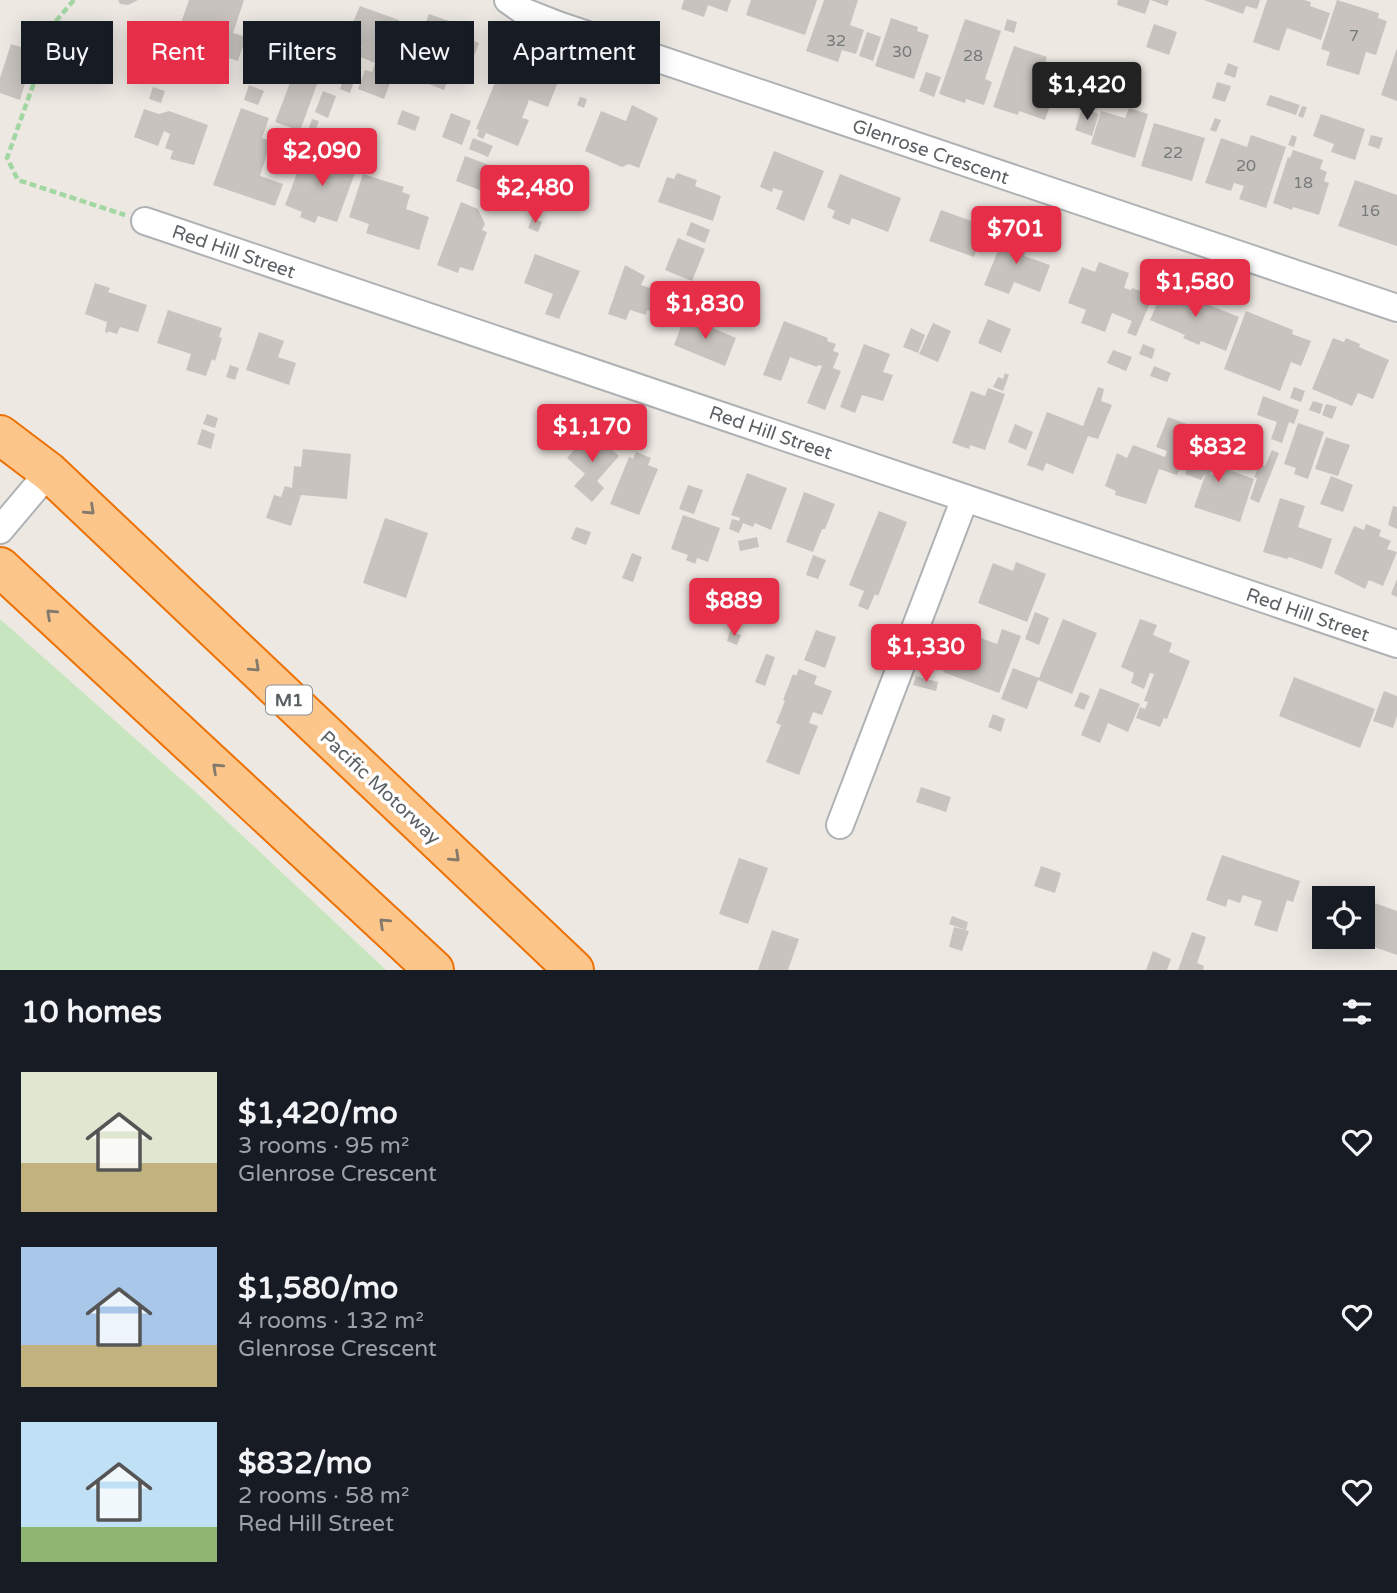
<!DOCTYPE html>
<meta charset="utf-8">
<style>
body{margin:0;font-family:"Varela Round",sans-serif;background:#20242c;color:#f1f3f6;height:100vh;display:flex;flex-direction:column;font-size:26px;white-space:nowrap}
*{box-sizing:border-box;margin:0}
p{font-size:23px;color:#9ea1a6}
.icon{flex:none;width:38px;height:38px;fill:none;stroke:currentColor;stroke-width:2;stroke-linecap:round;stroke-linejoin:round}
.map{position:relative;height:970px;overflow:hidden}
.sheet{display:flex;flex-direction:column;background:#171b24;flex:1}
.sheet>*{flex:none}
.hud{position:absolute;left:21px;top:21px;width:700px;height:63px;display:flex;gap:14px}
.tools{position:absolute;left:1312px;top:886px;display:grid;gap:14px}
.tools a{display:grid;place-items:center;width:63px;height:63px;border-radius:0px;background:#171b24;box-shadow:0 4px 18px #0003;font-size:35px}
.price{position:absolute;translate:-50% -60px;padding:0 16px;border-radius:7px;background:#e72e48;color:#fff;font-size:23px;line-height:46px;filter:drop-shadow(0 2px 4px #0008)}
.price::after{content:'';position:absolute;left:50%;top:42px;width:21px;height:16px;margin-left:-10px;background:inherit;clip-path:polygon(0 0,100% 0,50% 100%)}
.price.current{background:#222;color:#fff}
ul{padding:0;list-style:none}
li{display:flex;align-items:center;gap:21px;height:175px;padding:0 21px}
li span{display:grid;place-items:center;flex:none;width:196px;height:140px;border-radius:0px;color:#555}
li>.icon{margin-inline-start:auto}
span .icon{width:84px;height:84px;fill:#fffc;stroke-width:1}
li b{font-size:30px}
h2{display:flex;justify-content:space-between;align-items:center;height:84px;padding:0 21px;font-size:30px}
.pill{padding:0 24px;border-radius:0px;background:#171b24;box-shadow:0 4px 18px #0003;font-size:24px;line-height:63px}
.pill.current{background:#e72e48;color:#fff}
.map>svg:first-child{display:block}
</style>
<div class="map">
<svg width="1397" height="970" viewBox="0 0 1397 970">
<rect width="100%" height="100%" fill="#ede8e2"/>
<path fill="#c7e5bf" d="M0,619L201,797L386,970H0Z"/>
<path fill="#c8c3be" d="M118,0H138L128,5L120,4Z
M189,0H244L233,33L246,37L238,61L205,51L206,46L177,34Z
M684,0H731L727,12L708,5L704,17L681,9Z
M751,0H817L805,35L746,15Z
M824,0H858L850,25L864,30L856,54L842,50L838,62L806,51Z
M1118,0H1150L1145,14L1117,5Z
M1151,0H1169L1167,6Z
M1204,0H1260L1257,9L1246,6L1243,14Z
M1267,0H1304L1311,2L1310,6L1330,13L1321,40L1287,28L1279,51L1253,42Z
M1337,0L1379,13L1378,18L1387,21L1376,55L1366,52L1359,75L1326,65L1330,52L1321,49Z
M360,6L399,20L385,55L403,62L396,80L392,78L384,99L358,89L365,70L372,72L375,63L358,56L362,46L345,40Z
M429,14L449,21L447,27L461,33L460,36L479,43L470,66L455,61L444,90L406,75Z
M891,18L918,27L917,31L929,35L914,79L875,66Z
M965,19L1001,31L985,79L992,82L984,105L966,99L965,103L939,94Z
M1007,19L1017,22L1014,33L1004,30Z
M1154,24L1177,32L1169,55L1146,47Z
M867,32L881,37L873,61L859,56Z
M11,44L35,51L20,100L0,93V78Z
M1014,46L1047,57L1043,69L1049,96L1053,97L1045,120L1019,111L1018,115L993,107Z
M1397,48V101L1381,95Z
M505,58L558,82L548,107L529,100L522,118L529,120L518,146L486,133L483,139L477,136L479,130L476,129Z
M1228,63L1238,67L1235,78L1224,74Z
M926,72L941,77L934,97L919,91Z
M293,75L317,84L300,131L275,122Z
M345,75L355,79L350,93L340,89Z
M1217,82L1231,86L1225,102L1212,98Z
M249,85L264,91L258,105L244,100Z
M153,87L165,91L161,103L149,99Z
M323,91L336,96L328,118L315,112Z
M1270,95L1300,105L1296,115L1266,105Z
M580,97L587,99L584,108L577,105Z
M632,105L658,118L639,168L629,164L622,167L585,151L601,111L626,121Z
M1302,106L1307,107L1303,118L1298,116Z
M241,108L269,118L262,138L271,141L260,176L283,184L275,206L213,185Z
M1082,108L1099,114L1092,136L1075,130Z
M1129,108L1148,114L1135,158L1091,144L1101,111L1125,118Z
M144,109L159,114L169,111L208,125L194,165L170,159L173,151L165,148L170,134L164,131L158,146L134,137Z
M402,110L420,117L415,131L397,124Z
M451,113L471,121L462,145L442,137Z
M1321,114L1365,129L1355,160L1331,152L1334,144L1313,136Z
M1215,118L1221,120L1216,132L1210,130Z
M312,119L319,121L315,131L309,128Z
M1154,123L1205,138L1192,181L1141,166Z
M305,129L322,135L314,160L296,154Z
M1251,135L1286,147L1266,208L1239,199L1244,186L1234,183L1231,191L1205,183L1221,138L1247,147Z
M1292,135L1297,137L1294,147L1288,145Z
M1371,135L1383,138L1379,149L1368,145Z
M473,138L493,146L488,157L469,149Z
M1293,150L1323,160L1320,169L1327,172L1324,181L1329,183L1319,215L1293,207L1292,210L1273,203L1288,157L1290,158Z
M328,151L359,162L337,222L318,216L315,223L300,217L302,212L285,205L302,160L322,168Z
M774,151L824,171L804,221L776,209L783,191L773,188L772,192L760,187Z
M465,156L500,169L490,194L456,181Z
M677,173L697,180L695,186L721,196L713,221L658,202L667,177L674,179Z
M363,174L404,187L402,192L410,195L406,209L429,217L419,250L366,233L369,224L349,217Z
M840,174L901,198L888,232L852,218L849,225L832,218L835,211L827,207Z
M535,180L545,184L536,205L525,200Z
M1355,180L1397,195V246L1338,226Z
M461,202L478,209L485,224L482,230L487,232L473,271L460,267L458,273L437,265Z
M941,210L985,226L974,257L929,241Z
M532,218L542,222L538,232L528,228Z
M691,222L710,230L705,243L686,235Z
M1006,231L1030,240L1024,256L1050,265L1040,292L1014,282L1009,294L984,285Z
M678,238L705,249L692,281L665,270Z
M535,254L580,271L559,319L545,314L553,294L524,283Z
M1099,262L1129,273L1124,288L1131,290L1132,288L1153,296L1136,336L1127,333L1132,321L1112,313L1105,332L1081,323L1086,310L1068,303L1082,267L1095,272Z
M625,265L645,276L641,285L664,293L656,313L647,310L646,315L630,310L626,320L608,314Z
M95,283L110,288L108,292L147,305L138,332L120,327L117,334L108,331V333L105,332L107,322L85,314Z
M1164,287L1239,317L1226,351L1201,341L1199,345L1183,338L1185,335L1150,320Z
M168,310L222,328L219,337L222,338L215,361L212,359L206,376L186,370L191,354L157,343Z
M1246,311L1293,330L1292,334L1311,341L1301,366L1291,362L1280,391L1224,369Z
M685,316L736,338L725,366L674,345Z
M988,319L1011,329L1001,353L978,343Z
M784,321L828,338L827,341L836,344L833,351L839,353L833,368L841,371L825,410L807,403L822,366L818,365L817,367L790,357L781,381L763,375Z
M933,323L951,331L938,362L919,354Z
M911,328L925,335L918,353L903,347Z
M259,332L284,341L278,357L296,363L289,385L246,370Z
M1333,338L1344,342L1346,338L1360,344L1359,347L1389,360L1373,399L1358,393L1352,406L1312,389Z
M864,344L890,354L883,372L893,375L883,401L862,395L855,413L840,407Z
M1143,344L1155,349L1152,359L1139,354Z
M1113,350L1132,357L1126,371L1107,363Z
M230,365L239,368L235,380L226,377Z
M1154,366L1171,373L1167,382L1150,376Z
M1005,373L1009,375L1003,391L993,387L998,377L1003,379Z
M1098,387L1104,389L1101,401L1112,405L1098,439L1088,436L1073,474L1046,463L1043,471L1027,465L1047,412L1083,426Z
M1294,387L1305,391L1301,402L1290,398Z
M988,388L1005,394L985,450L970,445L969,449L952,443L971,391L985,396Z
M1263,396L1299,410L1294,424L1289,422L1282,443L1271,439L1277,422L1257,415Z
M1313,401L1323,404L1320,414L1309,410Z
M1326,404L1337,407L1332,419L1322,415Z
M207,414L218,418L215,428L203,424Z
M1168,417L1197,428L1177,475L1159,469L1146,504L1115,495L1116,491L1105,486L1117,453L1127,458L1133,445L1165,457L1167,451L1156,447Z
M1298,423L1324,432L1308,479L1294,474L1296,468L1284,464Z
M1015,424L1033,432L1026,450L1008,442Z
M202,429L215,434L211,449L197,444Z
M591,431L619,456L597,481L604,488L592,502L574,486L585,474L567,458Z
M1222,431L1237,437L1232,449L1217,443Z
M1199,435L1215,441L1209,458L1213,464L1210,474L1221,477L1224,468L1254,479L1240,522L1194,507L1206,473L1201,480L1185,474Z
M1326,437L1350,445L1338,476L1315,469Z
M303,449L351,454L347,499L301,495L291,526L266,518L274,495L281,497L285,486L292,488L294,466L301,467Z
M1272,450L1279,453L1259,503L1250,499L1257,478L1254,477L1260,464L1265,466Z
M636,452L651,458L648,465L658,469L639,515L610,504L629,457L633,459Z
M747,473L787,488L771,530L755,523L753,527L743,523L739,533L729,529L732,519L739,521L740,518L731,515Z
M1331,476L1353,485L1343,512L1320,504Z
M688,485L703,490L694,514L679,509Z
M804,492L835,504L825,529H822L813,552L786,542Z
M1280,498L1305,506L1298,527L1332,539L1322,569L1289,557L1287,559L1263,552Z
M1393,506L1397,507V529L1388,525Z
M879,511L907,522L878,596L875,594L868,610L858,606L864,591L849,585Z
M683,515L720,528L708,562L697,558L695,564L686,560L688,555L671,549Z
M385,518L428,533L406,598L363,583Z
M1366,524L1381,530L1379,536L1391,541L1387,549L1397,552L1383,586L1369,580L1365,589L1334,573L1354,526L1364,530Z
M576,527L591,532L586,545L571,539Z
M757,537L759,547L740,551L738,541Z
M632,553L642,557L633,582L622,578Z
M813,555L826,560L818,579L806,575Z
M1016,562L1046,574L1027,622L978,603L993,563L1013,571Z
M1397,579V597L1391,594Z
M1035,612L1049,618L1039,645L1025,639Z
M1063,619L1097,633L1072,694L1038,680L1027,709L1001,699L1013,668L1039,678Z
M1140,619L1157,625L1153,635L1172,643L1169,652L1190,661L1167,719L1164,718L1160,727L1136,718L1140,707L1145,709L1148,702L1144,701L1154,674L1150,673L1144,689L1131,683L1134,673L1121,667Z
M1002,629L1021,636L999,693L943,672L959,630L997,644Z
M816,630L836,637L825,668L804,660Z
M730,631L741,635L737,645L727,641Z
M766,654L775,657L765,686L755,682Z
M799,669L817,676L814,684L832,691L822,715L813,712L809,723L818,726L799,775L766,762L781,725L776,723L785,701L783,700L793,674L796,676Z
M916,676L938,682L936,691L913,685Z
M1294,677L1375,709L1360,748L1279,716Z
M1100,688L1140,704L1128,732L1108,723L1100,743L1081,735Z
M1384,691L1397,696V716L1393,728L1373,721Z
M1080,692L1090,696L1084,710L1074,706Z
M993,714L1005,719L1001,732L988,727Z
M921,787L951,797L946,812L916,802Z
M1222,855L1300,881L1293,902L1287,900L1277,932L1254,925L1262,901L1243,895L1240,903L1228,899L1226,907L1206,900Z
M739,858L768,868L748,924L719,914Z
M1041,866L1061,873L1055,893L1034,886Z
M1363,899L1397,911V955L1348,938L1349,936H1363Z
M952,916L968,922L966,930L949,924Z
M954,927L969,931L962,951L949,947Z
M772,930L799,939L788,970H758Z
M1192,932L1206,937L1197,963L1204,966L1203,970H1178Z
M1153,951L1171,959L1167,970H1146Z"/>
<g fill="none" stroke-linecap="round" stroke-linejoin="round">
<g stroke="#aeb2b5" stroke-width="30">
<path id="minor" d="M508,0L525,12L558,25L1397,308
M145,221L1397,644
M0,530L49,472
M840,825L965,498"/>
</g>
<g stroke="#ed7002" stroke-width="42">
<path id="highway" d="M0,435L49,472L574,970
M0,567L434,970"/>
</g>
<path stroke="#a2d7a4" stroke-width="4.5" stroke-dasharray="7 3.5" stroke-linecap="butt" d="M74,0L56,21L7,158L18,180L125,215"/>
<use href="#minor" stroke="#fff" stroke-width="26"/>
<use href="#highway" stroke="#fcc68b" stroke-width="38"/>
</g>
<defs><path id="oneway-chevron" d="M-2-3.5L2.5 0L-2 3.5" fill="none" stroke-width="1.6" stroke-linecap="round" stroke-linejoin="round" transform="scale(1.75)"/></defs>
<g stroke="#837a6d">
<use href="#oneway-chevron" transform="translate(90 510) rotate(43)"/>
<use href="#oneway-chevron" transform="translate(51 614) rotate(-137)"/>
<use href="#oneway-chevron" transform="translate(255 667) rotate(43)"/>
<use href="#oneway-chevron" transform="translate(217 768) rotate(-137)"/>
<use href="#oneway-chevron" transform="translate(455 857) rotate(43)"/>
<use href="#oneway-chevron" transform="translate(384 923) rotate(-137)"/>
</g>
<g text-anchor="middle" stroke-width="7" stroke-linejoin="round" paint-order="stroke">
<g font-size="16" fill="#76797a">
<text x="1354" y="41">7</text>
<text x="836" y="46">32</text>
<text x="902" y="57">30</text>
<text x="973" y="61">28</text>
<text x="1173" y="158">22</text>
<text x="1246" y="171">20</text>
<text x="1303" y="188">18</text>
<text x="1370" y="216">16</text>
</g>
<rect fill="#fff" stroke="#8c9092" stroke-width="2" x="266" y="685.5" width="46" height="29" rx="5"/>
<g font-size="18" font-weight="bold" fill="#5b6063">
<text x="289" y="706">M1</text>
</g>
<g font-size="19" fill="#5b6063" stroke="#fff">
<text transform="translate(931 151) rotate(19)" y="7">Glenrose Crescent</text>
<text transform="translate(234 251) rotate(19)" y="7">Red Hill Street</text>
<text transform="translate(771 432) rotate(19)" y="7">Red Hill Street</text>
<text transform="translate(1308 614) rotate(19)" y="7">Red Hill Street</text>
<text transform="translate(381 787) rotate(43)" y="7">Pacific Motorway</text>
</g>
</g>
</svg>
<div class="tools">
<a><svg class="icon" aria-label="locate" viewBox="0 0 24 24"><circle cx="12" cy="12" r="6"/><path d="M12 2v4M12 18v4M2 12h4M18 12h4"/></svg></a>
</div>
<b class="price current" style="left:1087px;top:122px">$1,420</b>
<b class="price" style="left:322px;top:188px">$2,090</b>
<b class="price" style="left:535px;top:225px">$2,480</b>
<b class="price" style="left:1016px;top:266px">$701</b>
<b class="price" style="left:1195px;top:319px">$1,580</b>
<b class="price" style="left:705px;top:341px">$1,830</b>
<b class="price" style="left:592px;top:464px">$1,170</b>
<b class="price" style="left:1218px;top:484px">$832</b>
<b class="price" style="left:734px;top:638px">$889</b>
<b class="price" style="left:926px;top:684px">$1,330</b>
<div class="hud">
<a class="pill">Buy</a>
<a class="pill current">Rent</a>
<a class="pill">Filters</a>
<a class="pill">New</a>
<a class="pill">Apartment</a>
</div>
</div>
<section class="sheet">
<h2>10 homes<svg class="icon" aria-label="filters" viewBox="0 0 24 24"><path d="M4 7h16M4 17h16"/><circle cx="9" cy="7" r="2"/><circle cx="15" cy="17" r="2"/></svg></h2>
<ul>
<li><span style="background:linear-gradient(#dfe7d0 65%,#c2b280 0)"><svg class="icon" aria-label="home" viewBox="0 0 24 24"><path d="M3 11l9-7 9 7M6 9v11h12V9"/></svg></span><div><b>$1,420/mo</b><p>3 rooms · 95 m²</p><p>Glenrose Crescent</p></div><svg class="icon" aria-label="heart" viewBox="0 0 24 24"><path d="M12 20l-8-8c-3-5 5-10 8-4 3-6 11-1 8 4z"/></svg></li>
<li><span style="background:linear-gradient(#a9c7e8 70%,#c2b280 0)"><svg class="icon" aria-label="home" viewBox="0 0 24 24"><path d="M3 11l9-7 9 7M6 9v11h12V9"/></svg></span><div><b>$1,580/mo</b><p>4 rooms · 132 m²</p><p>Glenrose Crescent</p></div><svg class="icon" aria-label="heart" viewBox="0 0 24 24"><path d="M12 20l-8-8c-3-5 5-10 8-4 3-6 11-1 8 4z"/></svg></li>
<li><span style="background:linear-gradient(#bfe0f5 75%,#8fb573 0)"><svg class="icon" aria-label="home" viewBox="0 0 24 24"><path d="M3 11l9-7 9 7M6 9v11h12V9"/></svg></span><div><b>$832/mo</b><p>2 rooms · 58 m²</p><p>Red Hill Street</p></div><svg class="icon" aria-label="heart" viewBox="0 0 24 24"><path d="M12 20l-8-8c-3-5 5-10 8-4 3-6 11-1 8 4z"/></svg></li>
</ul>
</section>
